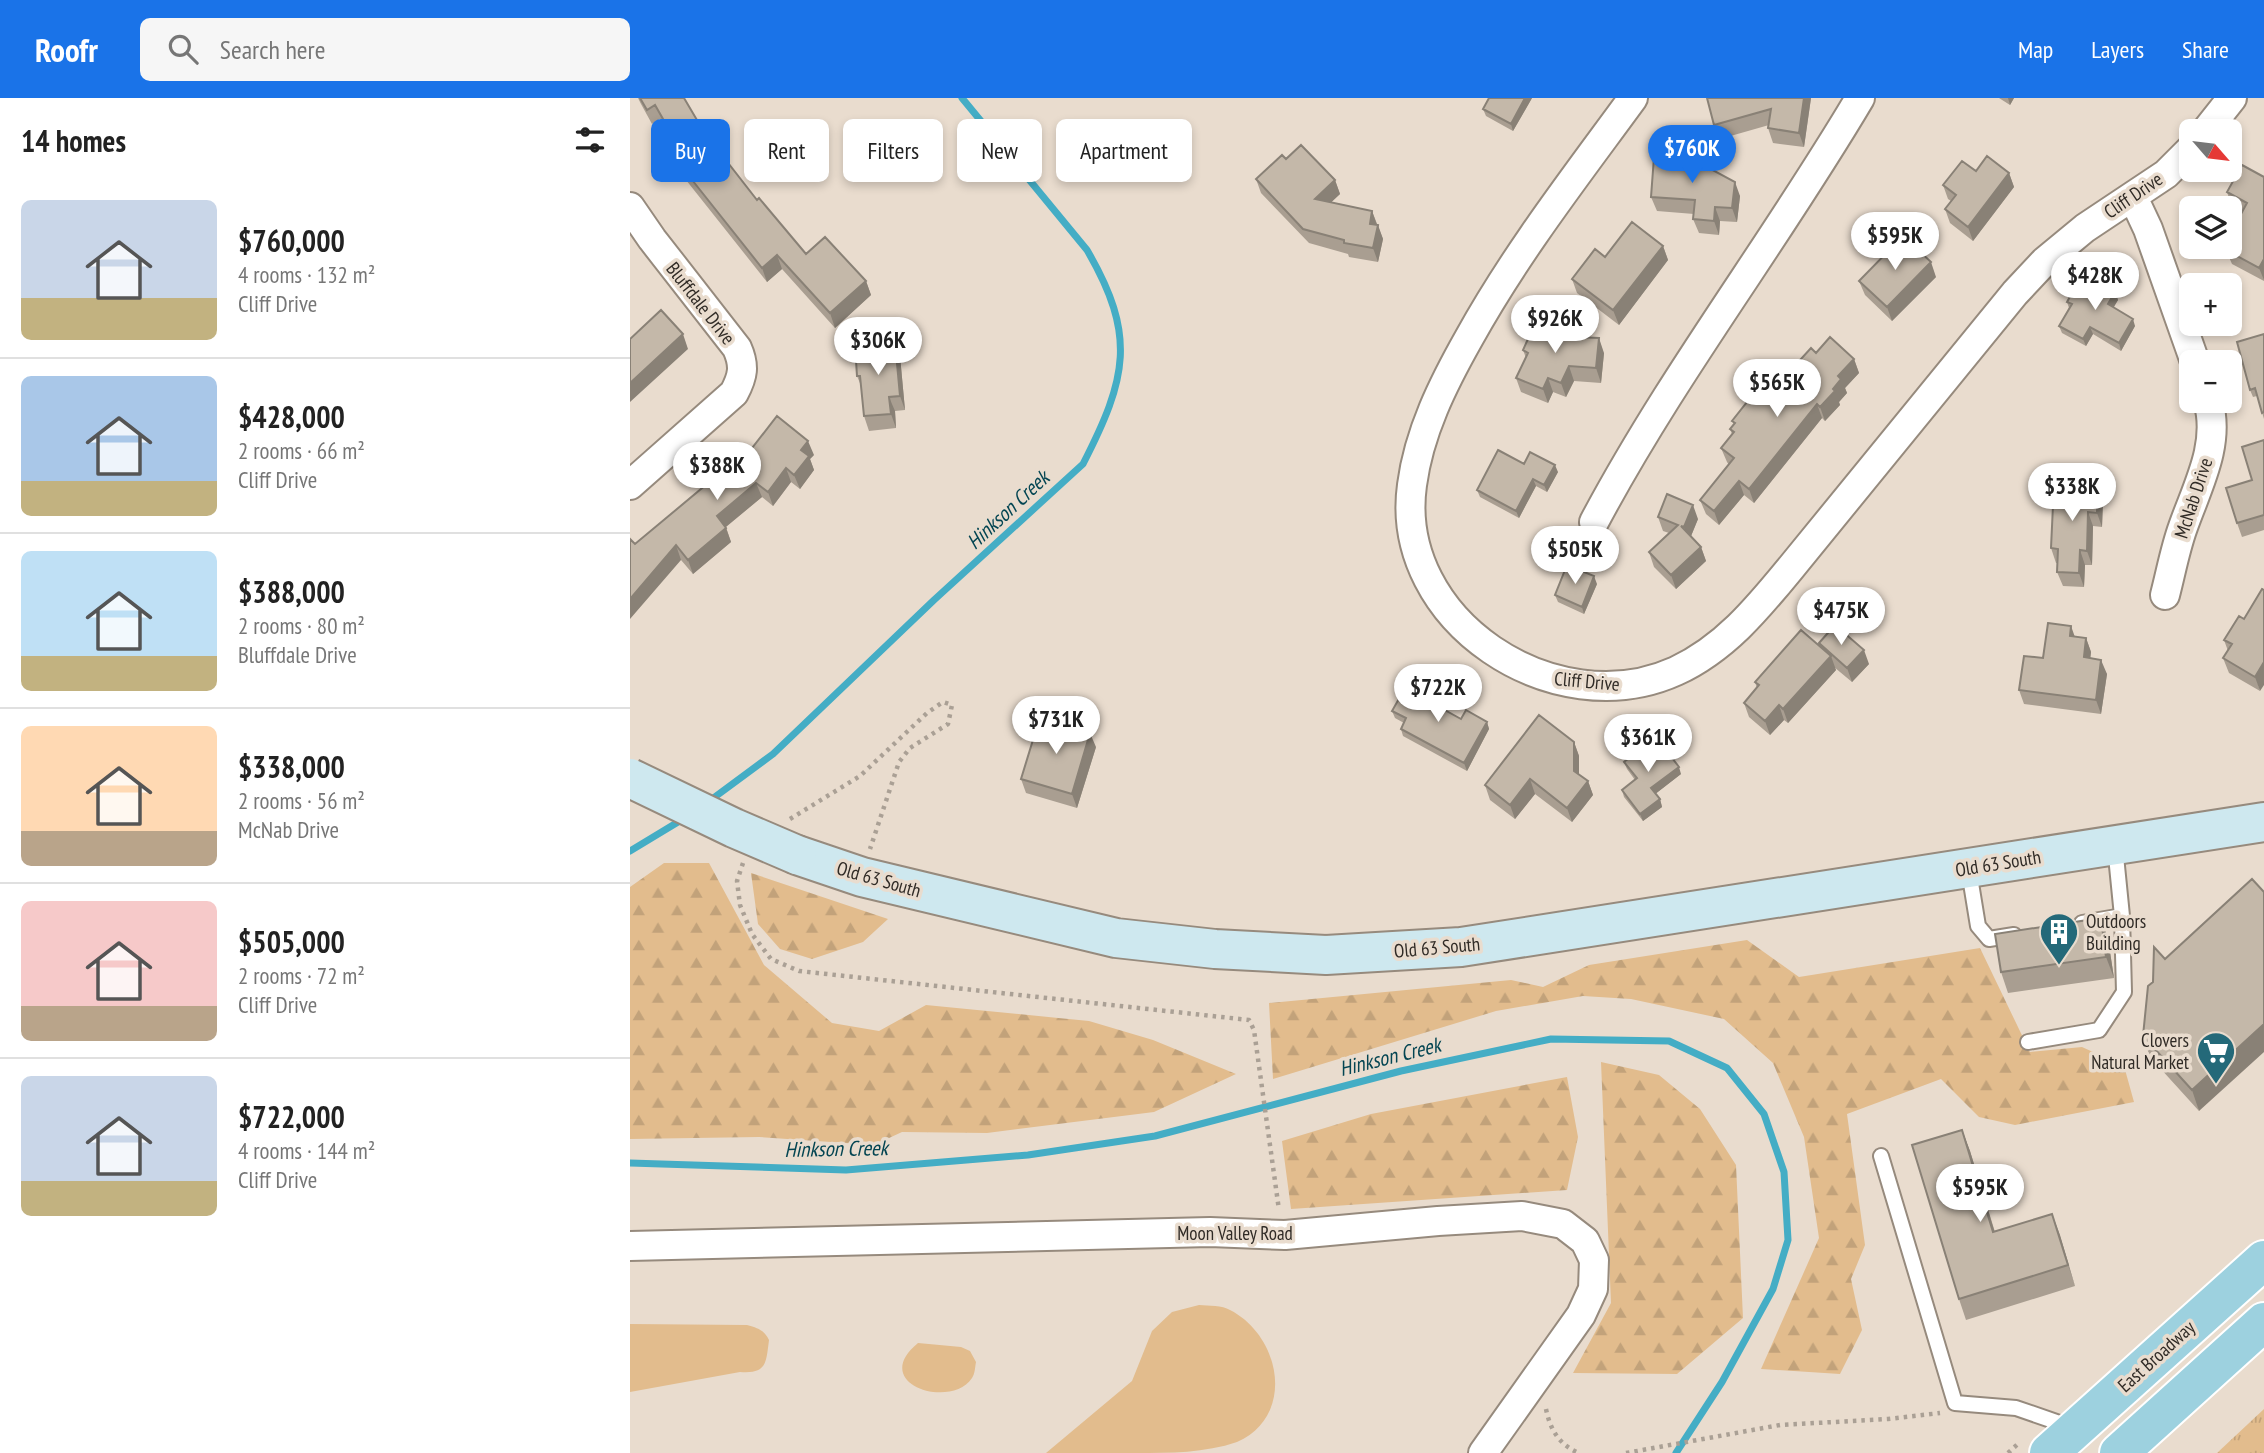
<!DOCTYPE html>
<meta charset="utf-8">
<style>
body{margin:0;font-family:"PT Sans Narrow",sans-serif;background:#f6f6f6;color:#222;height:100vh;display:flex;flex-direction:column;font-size:26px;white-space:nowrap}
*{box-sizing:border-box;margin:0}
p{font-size:23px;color:#767676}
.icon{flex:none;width:38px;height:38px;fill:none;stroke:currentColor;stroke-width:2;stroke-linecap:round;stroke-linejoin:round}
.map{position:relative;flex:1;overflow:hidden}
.sheet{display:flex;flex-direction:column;background:#fff;width:630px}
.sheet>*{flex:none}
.hud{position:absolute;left:21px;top:21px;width:665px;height:63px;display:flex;gap:14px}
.needle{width:46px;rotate:118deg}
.tools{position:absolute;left:1549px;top:21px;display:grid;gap:14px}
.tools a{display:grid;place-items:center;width:63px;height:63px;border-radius:10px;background:#fff;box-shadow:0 4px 10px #0003;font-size:35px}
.price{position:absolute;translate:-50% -60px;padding:0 16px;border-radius:24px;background:#fff;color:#222;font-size:23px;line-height:46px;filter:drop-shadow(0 2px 4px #0008)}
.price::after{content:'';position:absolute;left:50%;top:42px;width:21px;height:16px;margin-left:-10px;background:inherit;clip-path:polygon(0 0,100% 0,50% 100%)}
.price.selected{background:#1a73e8;color:#fff}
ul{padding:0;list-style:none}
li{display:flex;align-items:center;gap:21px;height:175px;padding:0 21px}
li+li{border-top:2px solid #e0e0e0}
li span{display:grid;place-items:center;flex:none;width:196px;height:140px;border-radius:10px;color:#555}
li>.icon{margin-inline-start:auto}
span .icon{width:84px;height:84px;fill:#fffc;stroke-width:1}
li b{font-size:30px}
h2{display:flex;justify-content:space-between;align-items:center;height:84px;padding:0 21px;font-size:30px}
.chip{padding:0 24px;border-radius:10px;background:#fff;box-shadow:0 4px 10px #0003;font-size:24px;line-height:63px}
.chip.selected{background:#1a73e8;color:#fff}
header{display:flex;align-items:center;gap:42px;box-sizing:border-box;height:98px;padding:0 35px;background:#1a73e8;color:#fff}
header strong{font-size:33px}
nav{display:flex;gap:38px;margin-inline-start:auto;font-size:24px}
.search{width:490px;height:63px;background:#f6f6f6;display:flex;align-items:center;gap:18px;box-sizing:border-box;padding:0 24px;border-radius:10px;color:#767676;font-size:26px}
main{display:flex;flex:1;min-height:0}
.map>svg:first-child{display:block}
</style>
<header>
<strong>Roofr</strong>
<div class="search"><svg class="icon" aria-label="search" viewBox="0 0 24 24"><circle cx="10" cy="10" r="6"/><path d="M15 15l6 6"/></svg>Search here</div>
<nav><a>Map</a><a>Layers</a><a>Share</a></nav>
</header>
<main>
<section class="sheet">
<h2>14 homes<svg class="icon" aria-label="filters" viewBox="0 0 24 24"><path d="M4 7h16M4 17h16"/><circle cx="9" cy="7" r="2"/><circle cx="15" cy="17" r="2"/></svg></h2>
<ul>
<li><span style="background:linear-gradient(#c9d6e8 70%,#c2b280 0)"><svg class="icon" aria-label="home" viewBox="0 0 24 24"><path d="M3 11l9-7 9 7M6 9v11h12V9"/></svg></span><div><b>$760,000</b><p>4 rooms · 132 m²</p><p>Cliff Drive</p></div></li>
<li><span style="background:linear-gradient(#a9c7e8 75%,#c2b280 0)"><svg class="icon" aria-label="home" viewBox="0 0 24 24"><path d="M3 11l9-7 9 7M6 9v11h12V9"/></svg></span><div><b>$428,000</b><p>2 rooms · 66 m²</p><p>Cliff Drive</p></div></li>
<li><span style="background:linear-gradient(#bfe0f5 75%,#c2b280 0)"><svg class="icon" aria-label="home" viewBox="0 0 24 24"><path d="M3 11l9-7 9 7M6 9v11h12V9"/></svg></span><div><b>$388,000</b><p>2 rooms · 80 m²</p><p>Bluffdale Drive</p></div></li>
<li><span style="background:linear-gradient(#ffd9b3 75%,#b9a48a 0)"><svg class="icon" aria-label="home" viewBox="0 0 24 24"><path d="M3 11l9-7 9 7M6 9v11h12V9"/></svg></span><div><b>$338,000</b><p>2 rooms · 56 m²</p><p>McNab Drive</p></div></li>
<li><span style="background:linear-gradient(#f6c9c9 75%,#b9a48a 0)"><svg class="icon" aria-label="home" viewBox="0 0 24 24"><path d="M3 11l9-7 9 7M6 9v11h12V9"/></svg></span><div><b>$505,000</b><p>2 rooms · 72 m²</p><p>Cliff Drive</p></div></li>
<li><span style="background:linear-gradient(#c9d6e8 75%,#c2b280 0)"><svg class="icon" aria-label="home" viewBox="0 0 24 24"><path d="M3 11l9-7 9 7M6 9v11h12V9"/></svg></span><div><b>$722,000</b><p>4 rooms · 144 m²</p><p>Cliff Drive</p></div></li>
</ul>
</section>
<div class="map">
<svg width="1634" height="1355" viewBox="0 0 1634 1355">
<defs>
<pattern id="forest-firs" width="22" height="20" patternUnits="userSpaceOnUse" patternTransform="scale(1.75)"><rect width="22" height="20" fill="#e2bc8d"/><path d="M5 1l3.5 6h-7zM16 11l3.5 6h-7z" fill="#c2a27a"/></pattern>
<pattern id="park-tufts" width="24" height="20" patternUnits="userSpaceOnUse" patternTransform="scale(1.75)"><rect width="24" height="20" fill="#e2bc8d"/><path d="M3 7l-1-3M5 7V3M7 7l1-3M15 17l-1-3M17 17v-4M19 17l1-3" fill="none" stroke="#c2a27a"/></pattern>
</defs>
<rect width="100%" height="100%" fill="#e9dcce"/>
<path fill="#e2bc8d" d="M569,1207C579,1208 592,1207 600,1212C651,1238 666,1318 607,1344C575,1355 540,1355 507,1355C477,1355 446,1355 416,1355L502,1283L522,1233L542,1214Z
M0,1226L117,1227C128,1230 134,1232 139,1242C136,1265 137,1276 110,1274L0,1294Z
M288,1245L331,1249L340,1253L346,1264C345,1269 345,1276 342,1280C321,1312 238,1286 288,1245Z"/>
<path fill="url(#forest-firs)" d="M34,765H79L134,867L202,925L249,933L296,907L459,923L523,942L606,976L524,1014L357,1035L272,1034L244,1047L129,1039L0,1041V789Z
M121,775L258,821L233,844L182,861L150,851L128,826Z
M1117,842L1169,879L1350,850L1400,954L1452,949L1494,968L1504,1004L1385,1027L1349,1019L1311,981L1217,1016L1235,1147L1221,1181L1232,1232L1210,1276L1131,1271L1189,1140L1174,1039L1143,965L1094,921L1001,901L953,898L866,913L643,981L639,905L881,882L913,889L959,867Z
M971,964L1029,977L1070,1011L1106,1067L1113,1220L1047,1276L943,1275L981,1205Z
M937,979L948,1039L937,1092L661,1111L652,1043L741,1016Z"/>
<path fill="url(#park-tufts)" d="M1634,1311V1355H1587Z"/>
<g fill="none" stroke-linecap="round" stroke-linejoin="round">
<path stroke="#44adc5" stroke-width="7" d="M78,704L143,656L304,502L453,366C497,280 507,238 457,152L332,0
M0,753L53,721
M0,1065L216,1072L398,1057L525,1038L771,973L921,941L1039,943L1097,970L1134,1016L1154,1074L1158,1142L1143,1191L1092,1284L1046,1355"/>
<g stroke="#968a7d" stroke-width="18">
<path id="lane" d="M1339,773L1348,828L1359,841L1384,837
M1452,825L1492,818
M1398,944L1469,932L1494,894L1492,818L1485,748
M1251,1058L1325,1305L1386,1310L1441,1329"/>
</g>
<g stroke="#968a7d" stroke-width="32">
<path id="street" d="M1003,0C946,78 886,155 839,240C813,286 789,334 782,387C763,523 925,628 1046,573C1094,551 1127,511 1159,472L1385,195L1415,163L1455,130L1536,76L1561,51
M1576,33L1602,0
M1503,99L1518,131L1565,264
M0,109L22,141L107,250C115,268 113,278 104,295L0,387
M964,424C1042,277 1145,144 1230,0
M1535,497C1541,474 1545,451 1553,429C1567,389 1591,346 1578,303
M0,1148L580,1134L655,1137L808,1123L892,1118L933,1126L955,1143L964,1162L963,1191L951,1217L853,1355"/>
</g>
<g stroke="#968a7d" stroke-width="42">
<path id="secondary" d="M167,757L232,779L486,840L585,851L696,857L831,849L1634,724"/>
</g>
<g stroke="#fff" stroke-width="42">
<path id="primary" d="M1419,1355L1634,1162
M1489,1355L1634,1224"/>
</g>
<path stroke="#aaa095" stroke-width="4.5" stroke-dasharray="3.5 5" stroke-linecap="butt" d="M160,721L230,678L297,615L313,604L322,607L318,626L280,650L269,664L240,751
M113,765L107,783L110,807L122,836L141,861L169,873L619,922L624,932L649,1112
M916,1311C920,1331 929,1347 949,1355
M996,1355L1150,1327L1258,1321L1310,1315
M1378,1355L1390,1344"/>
<use href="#lane" stroke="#fff" stroke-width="14"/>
<use href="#street" stroke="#fff" stroke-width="28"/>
<use href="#secondary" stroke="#cee8ef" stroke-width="38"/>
<use href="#primary" stroke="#9dd1df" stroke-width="38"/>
<g stroke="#968a7d" stroke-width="42" stroke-linecap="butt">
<path id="secondary-bridge" d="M0,680L104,730L167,757"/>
</g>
<use href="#secondary-bridge" stroke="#cee8ef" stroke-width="38"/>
</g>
<path fill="#a99e91" d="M8,0H54L74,34L127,102L176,156L236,183L241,197L205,230L152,171L137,184L56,82L51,68L55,65L30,21L22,26L11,6Z
M859,0H902L883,33L856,18L853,11Z
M1181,0L1174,49L1143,45L1138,30L1139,27L1090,41L1084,27Z
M1369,0H1384L1380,7Z
M656,61L705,82L710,96L701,104L742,113L753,141L748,164L719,159L718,156L679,145L631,95L626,81Z
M1076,63L1078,70L1110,98L1107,124L1090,123L1089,137L1069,135L1063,121L1064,116L1027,113L1021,99Z
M1346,73L1379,75L1384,89L1343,143L1320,125L1315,111L1321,103L1318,101L1313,87Z
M1634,79V183L1602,166L1596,152L1607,133L1605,127L1612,114L1602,109L1597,94Z
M1033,148L1038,162L989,227L947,195L942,181L975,159Z
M1306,179L1262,223L1235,197L1229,183Z
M1450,188L1485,194L1488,202L1483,209L1505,228L1491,253L1463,236L1456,248L1432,235L1429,228L1439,210L1437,204Z
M1634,236V321L1627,298L1623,299L1620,292Z
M265,244L270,258L275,312L265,313L266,330L239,333L234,318L232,290L227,278Z
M893,252L974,255L971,285L944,283L936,299L923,294L918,305L891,294L886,280L896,260Z
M1186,255L1224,261L1229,275L1215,290L1217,295L1209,304L1210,307L1195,323L1192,320L1124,405L1114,397L1089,427L1076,416L1070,402L1099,367L1097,364L1091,350L1102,336L1100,331L1104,326L1102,323L1139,305L1163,280L1160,273Z
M1634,342V432L1612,439L1607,425L1622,382Z
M184,357L180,361L184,372L170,391L161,384L143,408L132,399L96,429L101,444L63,476L51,462L5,446L91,390Z
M894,366L928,374L917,394L906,388L889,420L850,399L847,392Z
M1424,386L1473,402L1472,429L1463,428L1462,467H1455L1454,489L1433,488L1427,474L1428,465H1426L1421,450Z
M1028,419L1068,421L1061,438L1071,449L1076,463L1046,491L1024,469L1019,454L1039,435L1033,433Z
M967,486L954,516L928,504L925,497Z
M1609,518L1630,593L1599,575L1593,560L1598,553L1594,542Z
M1445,539L1456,540L1461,554L1460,560L1477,576L1471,616L1394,606L1389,592L1413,560Z
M1189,545L1239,566L1222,584L1204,569L1206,572L1158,625L1154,622L1140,637L1119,619L1114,605L1127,590L1125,584L1190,549Z
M802,601L800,604L831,621L857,624L859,631L837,673L773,638L771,631L774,625L765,620L762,613Z
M944,644L949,658V677L958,683L963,697L942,724L905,696L885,721L860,702L855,687Z
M466,649L447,710L396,695L391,681Z
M994,664L1051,676L1025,696L1030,701L1032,709L1013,723L994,699L992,692L1005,682L997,671Z
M1478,841L1484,880L1378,895L1371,874Z
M1535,861L1569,1013L1520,959L1513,938L1523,884Z
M1332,1032L1340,1053L1365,1134L1422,1116L1445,1188L1336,1222L1329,1201Z"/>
<path fill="#898176" d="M895,0H902L883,33L881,26Z
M1174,0H1181L1174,49L1169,35Z
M1378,0H1384L1380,7Z
M1379,75L1384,89L1343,143L1338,129Z
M705,82L710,96L690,115L685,101Z
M1105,84L1110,98L1107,124L1102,110Z
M1085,109L1090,123L1089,137L1084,123Z
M742,113L747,127L740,126Z
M748,127L753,141L748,164L743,150Z
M1033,148L1038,162L989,227L983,212Z
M147,157L152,171L137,184L132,170Z
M1634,161V182L1629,170Z
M1301,164L1306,179L1262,223L1257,209Z
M236,183L241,197L205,230L200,215Z
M1485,194L1488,202L1481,214L1478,206Z
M1503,221L1505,228L1491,253L1489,245Z
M1460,229L1463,236L1456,248L1453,241Z
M53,236L58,251L0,304V285Z
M969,240L974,255L971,285L966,270Z
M265,244L270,258L275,312L270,298Z
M1224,261L1229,275L1215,290L1217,295L1209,304L1210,307L1195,323L1190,309L1208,278Z
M939,268L944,283L936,299L931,285Z
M918,280L923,294L918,305L913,291Z
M259,299L265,313L266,330L261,316Z
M1187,306L1192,320L1124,405L1119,391Z
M178,343L184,357L180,361L184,372L170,391L164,377L171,352Z
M925,367L928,374L917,394L914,387Z
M156,370L161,384L143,408L138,394Z
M903,381L906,388L889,420L886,413Z
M1109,383L1114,397L1089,427L1084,413Z
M126,385L132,399L92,432L87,418Z
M1468,388L1473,402L1472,429L1467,415Z
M1063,407L1068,421L1059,443L1054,429Z
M1458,414L1463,428L1462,467L1457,453Z
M96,430L101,444L63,476L58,462Z
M46,447L51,462L0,521V501Z
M1071,449L1076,463L1046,491L1041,477Z
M1450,452L1455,467L1454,489L1449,475Z
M964,478L967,486L954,516L952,509Z
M1441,528L1446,542L1440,538Z
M1456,540L1461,554L1459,573L1454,559Z
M1234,552L1239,566L1222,584L1217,570Z
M1201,558L1206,572L1158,625L1153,611Z
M1471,562L1477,576L1471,616L1466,602Z
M1634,564V587L1630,593L1625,579Z
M799,594L802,601L798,608L795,601Z
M1149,607L1154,622L1140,637L1135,623Z
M857,624L859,631L837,673L834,665Z
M460,635L466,649L447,710L442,696Z
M944,644L949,658V687L944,673Z
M1049,669L1051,676L1024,697L1021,690Z
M900,681L905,696L885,721L880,707Z
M958,683L963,697L942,724L937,710Z
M1030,701L1032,709L1013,723L1010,716Z
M1471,820L1478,841L1484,880L1476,859Z
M1634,926V954L1569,1013L1562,992Z
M1332,1032L1340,1053L1371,1155L1363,1134Z
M1422,1116L1430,1137L1445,1188L1438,1167Z"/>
<path fill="#c4b8a9" stroke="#898176" stroke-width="2" d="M10,0H54L74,34L127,102L129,100L176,156L195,139L236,183L200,215L147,157L132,170L51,68L57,63L25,7L17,12Z
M859,0H895L881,26L853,11Z
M1077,0H1174L1169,35L1138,30L1141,11L1084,27Z
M671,47L705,82L685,101L742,113L740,126L748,127L743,150L714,145V142L673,131L626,81L652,57L656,61Z
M1357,58L1379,75L1338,129L1315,111L1326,97L1313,87L1332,63L1346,73Z
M1024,59L1076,63L1075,68L1105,84L1102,110L1085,109L1084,123L1063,121L1065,102L1021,99Z
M1612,67L1634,79V161L1629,170L1596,152L1598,149H1600V146L1609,129L1605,127L1617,105L1597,94Z
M1002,124L1033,148L983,212L942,181L965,151L975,159Z
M1273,138L1301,164L1257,209L1229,183Z
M1456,178L1485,194L1478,206L1503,221L1489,245L1460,229L1453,241L1429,228L1442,206L1437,204L1447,186L1450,188Z
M31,212L53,236L0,285V241Z
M907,221L944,239L969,240L966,270L939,268L931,285L918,280L913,291L886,280L898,255L893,252Z
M1634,236V314L1632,315L1625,290L1620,292L1607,244Z
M1200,239L1224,261L1208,278L1211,281L1203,291L1205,293L1190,309L1187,306L1119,391L1109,383L1084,413L1070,402L1104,360L1091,350L1104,334L1100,331L1105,325L1102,323L1125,294L1139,305L1166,277L1160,273L1181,250L1186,255Z
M265,244L270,298L259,299L261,316L234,318L230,278H227L225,247Z
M147,318L178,343L171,352L179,358L164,377L156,370L138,394L126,385L87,418L96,430L58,462L46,447L0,501V441L5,446L83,381L91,390Z
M1634,342V417L1607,425L1596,390L1622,382L1612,349Z
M868,352L894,366L900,354L925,367L914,387L903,381L886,413L847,392Z
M1424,386L1468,388L1467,415L1458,414L1457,453L1450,452L1449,475L1427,474L1428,451L1421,450Z
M1037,396L1063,407L1054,429L1051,428L1071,449L1041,477L1019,454L1048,427L1028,419Z
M937,467L964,478L952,509L925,497Z
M1632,491L1634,492V564L1625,579L1593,560L1602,546L1594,542L1609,518L1614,521Z
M1418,525L1441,528L1440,538L1456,540L1454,559L1471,562L1466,602L1389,592L1394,558L1413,560Z
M1205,527L1234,552L1217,570L1189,545Z
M1171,532L1201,558L1153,611L1149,607L1135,623L1114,605L1129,587L1125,584Z
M779,583L799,594L795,601L831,621L836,612L857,624L834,665L771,631L776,620L762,613Z
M909,617L944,644V673L958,683L937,710L900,681L880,707L855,687Z
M410,619L460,635L442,696L391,681Z
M1026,639L1049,669L1021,690L1030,701L1010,716L992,692L1007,680L994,664Z
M1622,781L1634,794V926L1562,992L1513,938L1518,888L1523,884L1524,849L1535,861Z
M1471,820L1476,859L1371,874L1365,836Z
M1332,1032L1363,1134L1422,1116L1438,1167L1329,1201L1282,1047Z"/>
<defs>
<g id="building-pin" transform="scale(2.0125)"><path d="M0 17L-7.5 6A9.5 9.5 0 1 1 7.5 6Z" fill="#246979" stroke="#e9dcce"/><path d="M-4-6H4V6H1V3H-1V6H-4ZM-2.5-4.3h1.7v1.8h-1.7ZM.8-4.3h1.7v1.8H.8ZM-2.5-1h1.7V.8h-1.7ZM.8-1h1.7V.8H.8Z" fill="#fff"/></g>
<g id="supermarket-pin" transform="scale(2.0125)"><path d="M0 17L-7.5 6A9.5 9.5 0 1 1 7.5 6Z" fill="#246979" stroke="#e9dcce"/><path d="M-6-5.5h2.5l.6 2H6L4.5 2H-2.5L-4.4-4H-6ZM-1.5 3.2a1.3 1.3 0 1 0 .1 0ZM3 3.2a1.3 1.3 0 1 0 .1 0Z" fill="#fff"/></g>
</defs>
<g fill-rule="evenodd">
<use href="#building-pin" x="1429" y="834"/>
<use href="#supermarket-pin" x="1586" y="953"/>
</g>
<g text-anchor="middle" stroke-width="7" stroke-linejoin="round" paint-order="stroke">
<g font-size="19" fill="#302b26" stroke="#e9dcce">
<text transform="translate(1503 97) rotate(-34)" y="7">Cliff Drive</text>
<text transform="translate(71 205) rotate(52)" y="7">Bluffdale Drive</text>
<text transform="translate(1563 400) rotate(-72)" y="7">McNab Drive</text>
<text transform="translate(957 583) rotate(5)" y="7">Cliff Drive</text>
<text transform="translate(1368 765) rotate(-9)" y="7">Old 63 South</text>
<text transform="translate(249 781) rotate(16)" y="7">Old 63 South</text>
<text transform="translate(807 849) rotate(-5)" y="7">Old 63 South</text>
<text x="605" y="1142">Moon Valley Road</text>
<text transform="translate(1526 1258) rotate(-42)" y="7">East Broadway</text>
</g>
<g font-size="19" fill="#302b26" stroke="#e9dcce" text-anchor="start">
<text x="1456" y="830">Outdoors<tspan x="1456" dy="22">Building</tspan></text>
<text x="1559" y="949" text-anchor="end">Clovers<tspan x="1559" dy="22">Natural Market</tspan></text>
</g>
<g font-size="21" font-style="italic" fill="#044552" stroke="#e9dcce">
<text transform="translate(378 412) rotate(-43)" y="7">Hinkson Creek</text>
<text transform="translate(760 959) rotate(-14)" y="7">Hinkson Creek</text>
<text transform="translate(206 1051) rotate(-1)" y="7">Hinkson Creek</text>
</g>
</g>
</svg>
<div class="tools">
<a><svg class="needle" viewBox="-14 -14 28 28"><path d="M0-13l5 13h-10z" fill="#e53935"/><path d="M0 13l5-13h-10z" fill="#767676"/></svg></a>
<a><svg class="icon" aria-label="layers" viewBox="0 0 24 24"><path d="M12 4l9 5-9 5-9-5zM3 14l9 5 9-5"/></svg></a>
<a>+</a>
<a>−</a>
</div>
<b class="price selected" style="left:1062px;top:87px">$760K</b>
<b class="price" style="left:1265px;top:174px">$595K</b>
<b class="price" style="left:1465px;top:214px">$428K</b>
<b class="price" style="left:925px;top:257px">$926K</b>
<b class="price" style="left:248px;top:279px">$306K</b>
<b class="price" style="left:1147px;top:321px">$565K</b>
<b class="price" style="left:87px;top:404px">$388K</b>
<b class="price" style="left:1442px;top:425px">$338K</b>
<b class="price" style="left:945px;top:488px">$505K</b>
<b class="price" style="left:1211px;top:549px">$475K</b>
<b class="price" style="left:808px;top:626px">$722K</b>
<b class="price" style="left:426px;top:658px">$731K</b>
<b class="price" style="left:1018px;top:676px">$361K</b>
<b class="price" style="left:1350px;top:1126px">$595K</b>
<div class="hud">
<a class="chip selected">Buy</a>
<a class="chip">Rent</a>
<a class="chip">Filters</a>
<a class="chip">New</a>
<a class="chip">Apartment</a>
</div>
</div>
</main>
